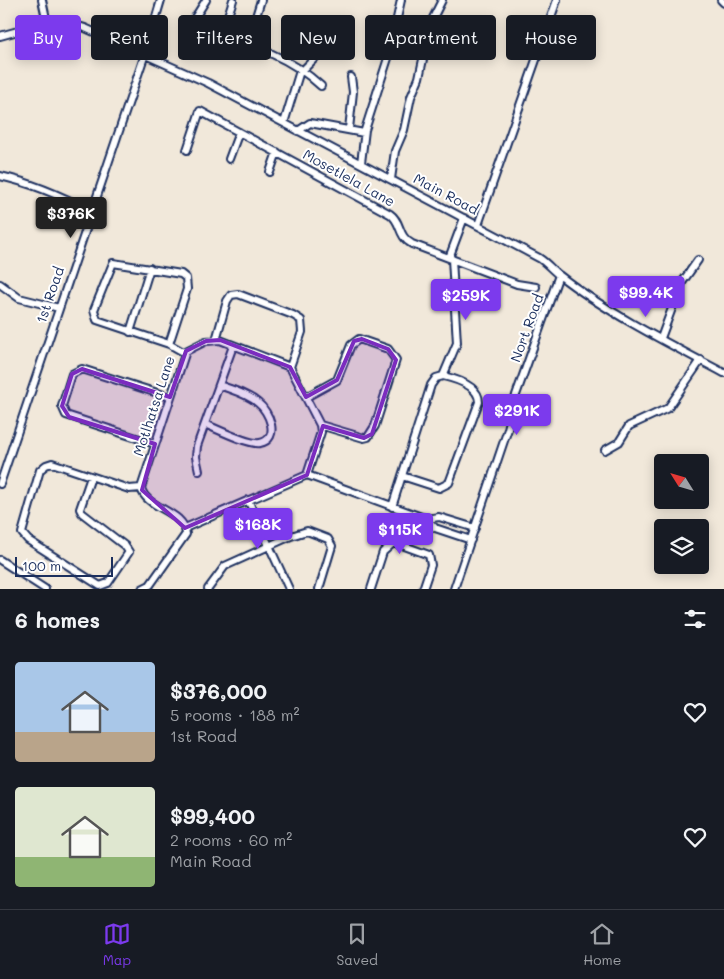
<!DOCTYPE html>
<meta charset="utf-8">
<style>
body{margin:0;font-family:Mali,sans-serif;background:#242831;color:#f1f3f6;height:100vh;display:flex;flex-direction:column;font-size:19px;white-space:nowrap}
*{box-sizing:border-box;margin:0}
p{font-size:16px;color:#9ea1a6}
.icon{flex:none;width:28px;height:28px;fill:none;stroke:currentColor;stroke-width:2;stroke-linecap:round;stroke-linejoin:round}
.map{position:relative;height:589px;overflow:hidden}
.side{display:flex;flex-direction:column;background:#171b24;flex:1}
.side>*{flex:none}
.top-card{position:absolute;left:15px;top:15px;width:695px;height:45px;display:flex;gap:10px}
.needle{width:32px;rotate:307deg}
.fabs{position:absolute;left:654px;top:454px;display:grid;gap:10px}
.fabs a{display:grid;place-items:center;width:55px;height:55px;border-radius:5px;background:#171b24;box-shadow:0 2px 12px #0003;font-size:25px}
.scale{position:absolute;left:15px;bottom:12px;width:98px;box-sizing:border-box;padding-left:5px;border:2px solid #1b2f5e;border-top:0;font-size:14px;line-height:18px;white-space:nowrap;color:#1b2f5e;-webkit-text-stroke:4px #fff;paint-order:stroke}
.price{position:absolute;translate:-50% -42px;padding:0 11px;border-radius:5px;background:#7c3aed;color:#fff;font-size:16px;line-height:32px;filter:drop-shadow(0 1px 2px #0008)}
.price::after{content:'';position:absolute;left:50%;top:30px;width:15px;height:11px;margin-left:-8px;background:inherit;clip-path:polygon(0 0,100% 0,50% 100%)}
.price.on{background:#222;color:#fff}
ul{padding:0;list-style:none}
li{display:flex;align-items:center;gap:15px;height:125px;padding:0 15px}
li span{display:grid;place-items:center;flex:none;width:140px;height:100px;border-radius:5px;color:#555}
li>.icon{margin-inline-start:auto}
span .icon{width:60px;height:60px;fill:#fffc;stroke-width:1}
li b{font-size:21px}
h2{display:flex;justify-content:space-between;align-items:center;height:60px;padding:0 15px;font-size:21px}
.tag{padding:0 18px;border-radius:5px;background:#171b24;box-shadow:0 2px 12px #0003;font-size:18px;line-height:45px}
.tag.on{background:#7c3aed;color:#fff}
.tabs{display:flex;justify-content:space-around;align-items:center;height:70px;border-top:1px solid #363941;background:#171b24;font-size:14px;color:#9ea1a6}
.tabs a{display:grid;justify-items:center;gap:2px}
.tabs .on{color:#7c3aed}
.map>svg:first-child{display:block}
</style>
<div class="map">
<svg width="724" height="589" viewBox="0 0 724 589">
<rect width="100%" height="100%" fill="#f1e8da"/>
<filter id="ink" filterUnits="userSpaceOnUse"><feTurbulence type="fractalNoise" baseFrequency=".02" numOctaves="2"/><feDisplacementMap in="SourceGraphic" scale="10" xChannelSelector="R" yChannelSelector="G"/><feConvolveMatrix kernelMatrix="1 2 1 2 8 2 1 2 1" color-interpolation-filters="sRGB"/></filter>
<g filter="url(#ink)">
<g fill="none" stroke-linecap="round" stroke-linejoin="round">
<g stroke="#1b2f5e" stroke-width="10">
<path id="minor" d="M42,0L47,23
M206,0L184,35L185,40C199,44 204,37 215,38C254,43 292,59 321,86
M721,0L724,3
M212,22L252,33
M225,25L233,0
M0,36L54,21L72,24L85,28L208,83L539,258C547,263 552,270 559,275C606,312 671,345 724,373
M247,46L261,0
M284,123L299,74L324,49L330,28
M349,129L353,92L351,77
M298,131L310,123L364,133
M187,150L200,111L390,214C402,222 397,236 412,244L517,284L536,287
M229,159L239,132
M361,163L365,130L389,55L401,0
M270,172L277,152
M0,176C33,183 62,196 92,212
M391,179L395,151L404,130L411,97L419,78L431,22L442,0
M478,225L557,0
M449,258L464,218
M0,284L19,298L59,308
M130,332L150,268
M661,338L681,284L698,260
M216,340L227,301L231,295L238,294L293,315L301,320L302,332L290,367
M169,344L187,289L186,278L181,274L113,263L94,310L97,320L169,344L185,353
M290,367L320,425L321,432L307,475
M443,376L457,343L452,259
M306,397L337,380L351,345L359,339L388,349L396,360L375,426L368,437L364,438L320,425
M205,424C217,429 249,445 260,443C281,439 269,411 258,403C248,394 232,390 219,385
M155,444L66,415L62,406L72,374L82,369L170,397
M605,450L619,442L629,426L668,408L701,360
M199,471L196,457L197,446L233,346
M307,475L427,519
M91,477L80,509L82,513L125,546L129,552L108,583L100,586L28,540L22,533L40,470L46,465L52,463L129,489L141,488
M0,484L145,54L161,0
M248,500L289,589
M392,507L431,385L436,378L443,376C456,379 479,386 479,402L449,483L439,488L402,476
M427,519L435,528L471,540
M427,519L439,517L475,528
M185,528L307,475
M0,560L45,589
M142,589L150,585L186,534C184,510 146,509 141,488L186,351L206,341L220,340L290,367
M208,589L225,566L291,536L307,531L328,539L332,546L319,589
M371,589L383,552L392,544H399L429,555L431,565L423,589
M454,589L508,429L516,395L559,275"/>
</g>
<use href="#minor" stroke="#fff" stroke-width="6"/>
</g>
</g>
<path fill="#7b2cbf" fill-opacity="0.2" stroke="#7b2cbf" stroke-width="4" stroke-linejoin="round" d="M362,339L388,349L396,360L372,434L364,438L323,426L307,475L185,528L142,490L155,444L69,417L62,406L72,374L82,369L170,397L186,351L206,341L220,340L290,367L306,397L337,380L354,341Z"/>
<g text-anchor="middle" stroke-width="4" stroke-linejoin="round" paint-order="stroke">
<g font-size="14" fill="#1b2f5e" stroke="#fff">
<text transform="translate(349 178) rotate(29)" y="5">Mosetlela Lane</text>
<text transform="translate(446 194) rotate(28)" y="5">Main Road</text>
<text transform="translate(50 295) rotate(-71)" y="5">1st Road</text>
<text transform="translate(527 328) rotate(-70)" y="5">Nort Road</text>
<text transform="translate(154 406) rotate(-72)" y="5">Motlhatsa Lane</text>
</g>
</g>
</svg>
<div class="fabs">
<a><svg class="needle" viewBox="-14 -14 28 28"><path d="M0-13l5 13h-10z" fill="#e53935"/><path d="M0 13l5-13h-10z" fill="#9ea1a6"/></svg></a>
<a><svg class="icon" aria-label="layers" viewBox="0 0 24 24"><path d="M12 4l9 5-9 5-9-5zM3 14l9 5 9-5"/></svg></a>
</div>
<div class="scale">100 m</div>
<b class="price on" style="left:71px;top:239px">$376K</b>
<b class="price" style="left:646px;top:318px">$99.4K</b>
<b class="price" style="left:466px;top:321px">$259K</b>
<b class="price" style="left:517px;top:436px">$291K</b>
<b class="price" style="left:258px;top:550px">$168K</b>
<b class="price" style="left:400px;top:555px">$115K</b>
<div class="top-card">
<a class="tag on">Buy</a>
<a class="tag">Rent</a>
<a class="tag">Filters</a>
<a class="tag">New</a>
<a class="tag">Apartment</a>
<a class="tag">House</a>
</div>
</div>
<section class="side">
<h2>6 homes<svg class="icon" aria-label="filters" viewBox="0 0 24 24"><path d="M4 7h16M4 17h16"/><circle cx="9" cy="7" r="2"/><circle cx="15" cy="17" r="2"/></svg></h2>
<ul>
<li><span style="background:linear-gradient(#a9c7e8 70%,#b9a48a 0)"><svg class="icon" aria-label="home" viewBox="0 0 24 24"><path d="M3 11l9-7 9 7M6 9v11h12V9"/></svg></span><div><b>$376,000</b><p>5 rooms · 188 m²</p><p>1st Road</p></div><svg class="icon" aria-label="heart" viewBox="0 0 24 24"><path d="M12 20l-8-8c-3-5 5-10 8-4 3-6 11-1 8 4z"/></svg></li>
<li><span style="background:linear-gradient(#dfe7d0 70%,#8fb573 0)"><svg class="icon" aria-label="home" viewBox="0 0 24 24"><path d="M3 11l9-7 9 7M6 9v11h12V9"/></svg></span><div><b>$99,400</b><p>2 rooms · 60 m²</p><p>Main Road</p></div><svg class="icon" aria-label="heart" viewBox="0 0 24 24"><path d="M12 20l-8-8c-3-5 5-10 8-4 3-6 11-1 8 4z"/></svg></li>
</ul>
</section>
<nav class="tabs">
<a class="on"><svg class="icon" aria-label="map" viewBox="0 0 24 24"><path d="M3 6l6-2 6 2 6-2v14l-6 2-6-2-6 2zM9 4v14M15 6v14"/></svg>Map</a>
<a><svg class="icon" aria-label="saved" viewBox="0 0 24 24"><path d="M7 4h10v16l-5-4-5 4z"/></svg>Saved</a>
<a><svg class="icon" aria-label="home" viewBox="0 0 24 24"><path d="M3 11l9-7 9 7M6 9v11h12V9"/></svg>Home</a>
</nav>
